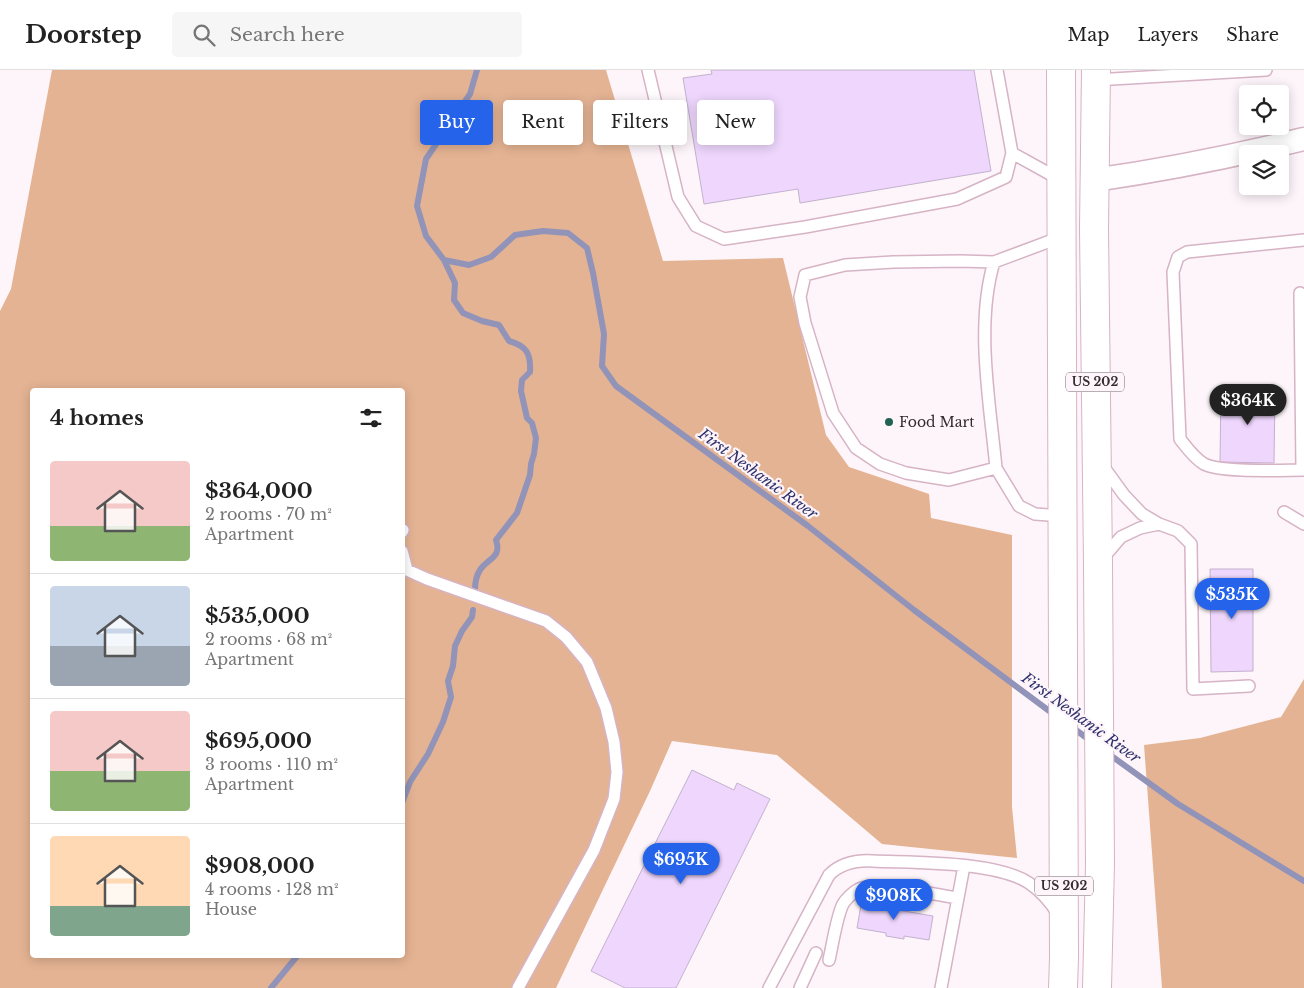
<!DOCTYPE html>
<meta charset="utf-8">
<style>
body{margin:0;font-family:"Libre Baskerville",serif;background:#f6f6f6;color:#222;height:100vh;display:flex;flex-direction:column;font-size:19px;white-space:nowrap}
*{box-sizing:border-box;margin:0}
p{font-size:16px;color:#767676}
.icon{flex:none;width:28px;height:28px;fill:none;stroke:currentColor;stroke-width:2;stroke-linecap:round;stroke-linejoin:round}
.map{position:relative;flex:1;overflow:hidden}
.drawer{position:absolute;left:30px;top:318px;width:375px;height:570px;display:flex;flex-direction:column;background:#fff;border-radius:5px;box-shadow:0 2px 12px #0003}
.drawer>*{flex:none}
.guide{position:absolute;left:420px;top:30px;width:475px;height:45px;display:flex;gap:10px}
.fabs{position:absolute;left:1239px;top:15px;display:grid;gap:10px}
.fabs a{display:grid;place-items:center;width:50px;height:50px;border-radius:5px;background:#fff;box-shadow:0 2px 12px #0003;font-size:25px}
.price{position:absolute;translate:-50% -42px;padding:0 11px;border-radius:18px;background:#2563eb;color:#fff;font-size:16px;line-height:32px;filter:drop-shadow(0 1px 2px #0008)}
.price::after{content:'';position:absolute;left:50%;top:30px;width:15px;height:11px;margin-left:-8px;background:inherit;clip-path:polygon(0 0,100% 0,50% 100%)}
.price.on{background:#222;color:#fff}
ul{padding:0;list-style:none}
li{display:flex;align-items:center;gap:15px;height:125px;padding:0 20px}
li+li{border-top:1px solid #e0e0e0}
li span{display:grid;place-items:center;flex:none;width:140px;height:100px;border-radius:5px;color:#555}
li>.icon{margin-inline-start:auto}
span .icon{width:60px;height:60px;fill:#fffc;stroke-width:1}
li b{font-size:21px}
h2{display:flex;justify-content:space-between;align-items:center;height:60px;padding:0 20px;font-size:21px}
.pill{padding:0 18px;border-radius:5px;background:#fff;box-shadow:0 2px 12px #0003;font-size:18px;line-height:45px}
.pill.on{background:#2563eb;color:#fff}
header{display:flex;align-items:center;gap:30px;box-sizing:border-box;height:70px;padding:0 25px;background:#fff;border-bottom:1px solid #e0e0e0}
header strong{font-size:24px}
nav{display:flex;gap:28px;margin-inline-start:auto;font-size:18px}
.search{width:350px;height:45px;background:#f6f6f6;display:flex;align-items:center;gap:12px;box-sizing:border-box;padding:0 18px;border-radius:5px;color:#767676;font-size:19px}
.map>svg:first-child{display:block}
</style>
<header>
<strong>Doorstep</strong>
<div class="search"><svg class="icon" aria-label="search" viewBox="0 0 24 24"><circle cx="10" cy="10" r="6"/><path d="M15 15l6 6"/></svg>Search here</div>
<nav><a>Map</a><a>Layers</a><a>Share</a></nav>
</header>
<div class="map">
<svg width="1304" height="918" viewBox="0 0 1304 918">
<rect width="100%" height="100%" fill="#fdf5f9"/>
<path fill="#e4b393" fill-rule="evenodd" d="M52,0H606L663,191L783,188L826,365L849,397L929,424L931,448L1012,465V737L1017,788L882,774L777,685L672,671L650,721L556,918H0V241L11,219ZM32,320H402V885H32Z
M1304,609V918H1162L1144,675L1200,668L1281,647Z"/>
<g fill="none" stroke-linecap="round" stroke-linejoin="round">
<path stroke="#9193b8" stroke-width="6" d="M477,0L470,24L426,89L417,136L426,166L444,190L469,195L491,187L515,165L543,161L568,163L587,178L593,203L604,264L602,296L616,316L808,456L914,540L1056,646
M444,190L455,213L454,230L463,243L482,251L499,255L509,271C527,276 531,284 530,302L522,310L521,321L527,348L532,353L536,368L534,384L531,394L530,405L517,443L496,470C502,488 488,488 480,500C476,506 475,513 475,520
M1072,657L1092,672
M1106,682L1178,734L1304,811
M402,733L410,712L428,684L443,652L451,627L448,611L453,596L455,576L462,561L472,547L473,540
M271,918L298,885"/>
</g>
<path fill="#eed6fd" stroke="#c3b1cf" d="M711,0H974L991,101L800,133L798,119L704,134L683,8L712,4Z
M1221,320L1275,321L1274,393L1220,392Z
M1210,499H1253V601L1211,602Z
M692,700L734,720L737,713L770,729L676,918H625L591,901Z
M879,825L893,828L892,839L933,846L929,870L904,866V869L886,866V863L857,858L861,835L876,838Z"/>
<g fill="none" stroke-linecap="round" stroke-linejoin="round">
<g stroke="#d6b3c5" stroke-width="14">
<path id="lane" d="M648,0L678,127L696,156L724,169L805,157L957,129L1006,107L1012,83
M997,0L1012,83L1059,109
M1095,10L1266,0
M1061,167L994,192L960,191L893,192L845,195L805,205L800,227L805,253L833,343L856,378L880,394L906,403L949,410L996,398L1019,436L1035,444L1062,446
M1304,170L1187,182L1178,187L1173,202L1180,369C1187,378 1194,388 1204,394C1221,403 1282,400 1304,400
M994,192C975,255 990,334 996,398
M1300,223L1302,400
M1103,396L1124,425L1142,444L1159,454L1178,461L1191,474L1193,619L1249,616
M1284,442L1304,454
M402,462L403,460
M402,481L407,500L427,509L546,551L566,567L587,592L606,638L614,672L617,702L614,729L594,780L518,918
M1103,488L1121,467L1140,458L1159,454
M829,890C832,877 837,845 843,834C846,829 853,822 859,819C877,811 936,825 958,828
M769,918L829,805C841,793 857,790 873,791C914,793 996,791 1029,813C1041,821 1051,833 1058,844
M800,918L816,883
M941,918L964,796"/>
</g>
<g stroke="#d6b3c5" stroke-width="25">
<path id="street" d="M1094,110C1165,100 1234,86 1304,69"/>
</g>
<g stroke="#d6b3c5" stroke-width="30">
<path id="highway" d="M1061,0L1064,888L1063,918
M1096,0L1094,159L1098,494L1100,794L1097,918"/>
</g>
<use href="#lane" stroke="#fff" stroke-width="11"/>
<use href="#street" stroke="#fff" stroke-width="22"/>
<use href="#highway" stroke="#fff" stroke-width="28"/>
</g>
<circle fill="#206354" stroke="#fdf5f9" stroke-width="2" cx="889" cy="352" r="5"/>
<g text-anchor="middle" stroke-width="4.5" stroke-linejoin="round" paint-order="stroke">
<g fill="#fdf5f9" stroke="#72666c" stroke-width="1">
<rect x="1066" y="302.5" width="58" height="19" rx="4"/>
<rect x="1035" y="806.5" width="58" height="19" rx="4"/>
</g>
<g font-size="12" font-weight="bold" fill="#362930">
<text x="1095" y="316">US 202</text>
<text x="1064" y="820">US 202</text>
</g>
<g font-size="14" fill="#362930" stroke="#fdf5f9" text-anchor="start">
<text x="899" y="357">Food Mart</text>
</g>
<g font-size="15" font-style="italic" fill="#2e316d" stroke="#fdf5f9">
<text transform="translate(758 404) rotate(36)" y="5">First Neshanic River</text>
<text transform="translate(1081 648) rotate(36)" y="5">First Neshanic River</text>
</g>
</g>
</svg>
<div class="fabs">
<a><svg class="icon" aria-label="locate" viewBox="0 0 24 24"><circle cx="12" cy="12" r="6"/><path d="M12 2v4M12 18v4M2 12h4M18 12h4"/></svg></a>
<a><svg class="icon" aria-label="layers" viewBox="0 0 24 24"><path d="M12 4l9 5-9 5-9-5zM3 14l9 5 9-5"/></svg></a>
</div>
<b class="price on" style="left:1248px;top:356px">$364K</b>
<b class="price" style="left:1232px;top:550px">$535K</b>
<b class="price" style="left:681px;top:815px">$695K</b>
<b class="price" style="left:894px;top:851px">$908K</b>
<div class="guide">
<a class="pill on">Buy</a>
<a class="pill">Rent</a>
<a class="pill">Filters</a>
<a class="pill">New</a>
</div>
<section class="drawer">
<h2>4 homes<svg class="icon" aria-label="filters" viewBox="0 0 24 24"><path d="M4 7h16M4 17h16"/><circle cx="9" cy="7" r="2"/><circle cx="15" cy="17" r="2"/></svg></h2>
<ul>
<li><span style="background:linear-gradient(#f6c9c9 65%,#8fb573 0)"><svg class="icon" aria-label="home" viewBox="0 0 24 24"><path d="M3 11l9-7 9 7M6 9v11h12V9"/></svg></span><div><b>$364,000</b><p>2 rooms · 70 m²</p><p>Apartment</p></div></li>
<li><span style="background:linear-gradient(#c9d6e8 60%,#9aa5b1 0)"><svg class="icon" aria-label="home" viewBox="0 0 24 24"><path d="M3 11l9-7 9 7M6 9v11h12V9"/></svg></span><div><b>$535,000</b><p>2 rooms · 68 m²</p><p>Apartment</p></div></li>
<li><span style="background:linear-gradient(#f6c9c9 60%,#8fb573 0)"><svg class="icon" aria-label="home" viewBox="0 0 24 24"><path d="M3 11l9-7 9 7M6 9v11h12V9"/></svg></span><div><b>$695,000</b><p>3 rooms · 110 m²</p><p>Apartment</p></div></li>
<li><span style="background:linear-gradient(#ffd9b3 70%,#7fa58c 0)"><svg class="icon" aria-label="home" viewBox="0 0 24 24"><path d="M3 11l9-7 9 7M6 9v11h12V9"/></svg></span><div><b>$908,000</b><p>4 rooms · 128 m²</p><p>House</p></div></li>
</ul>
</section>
</div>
